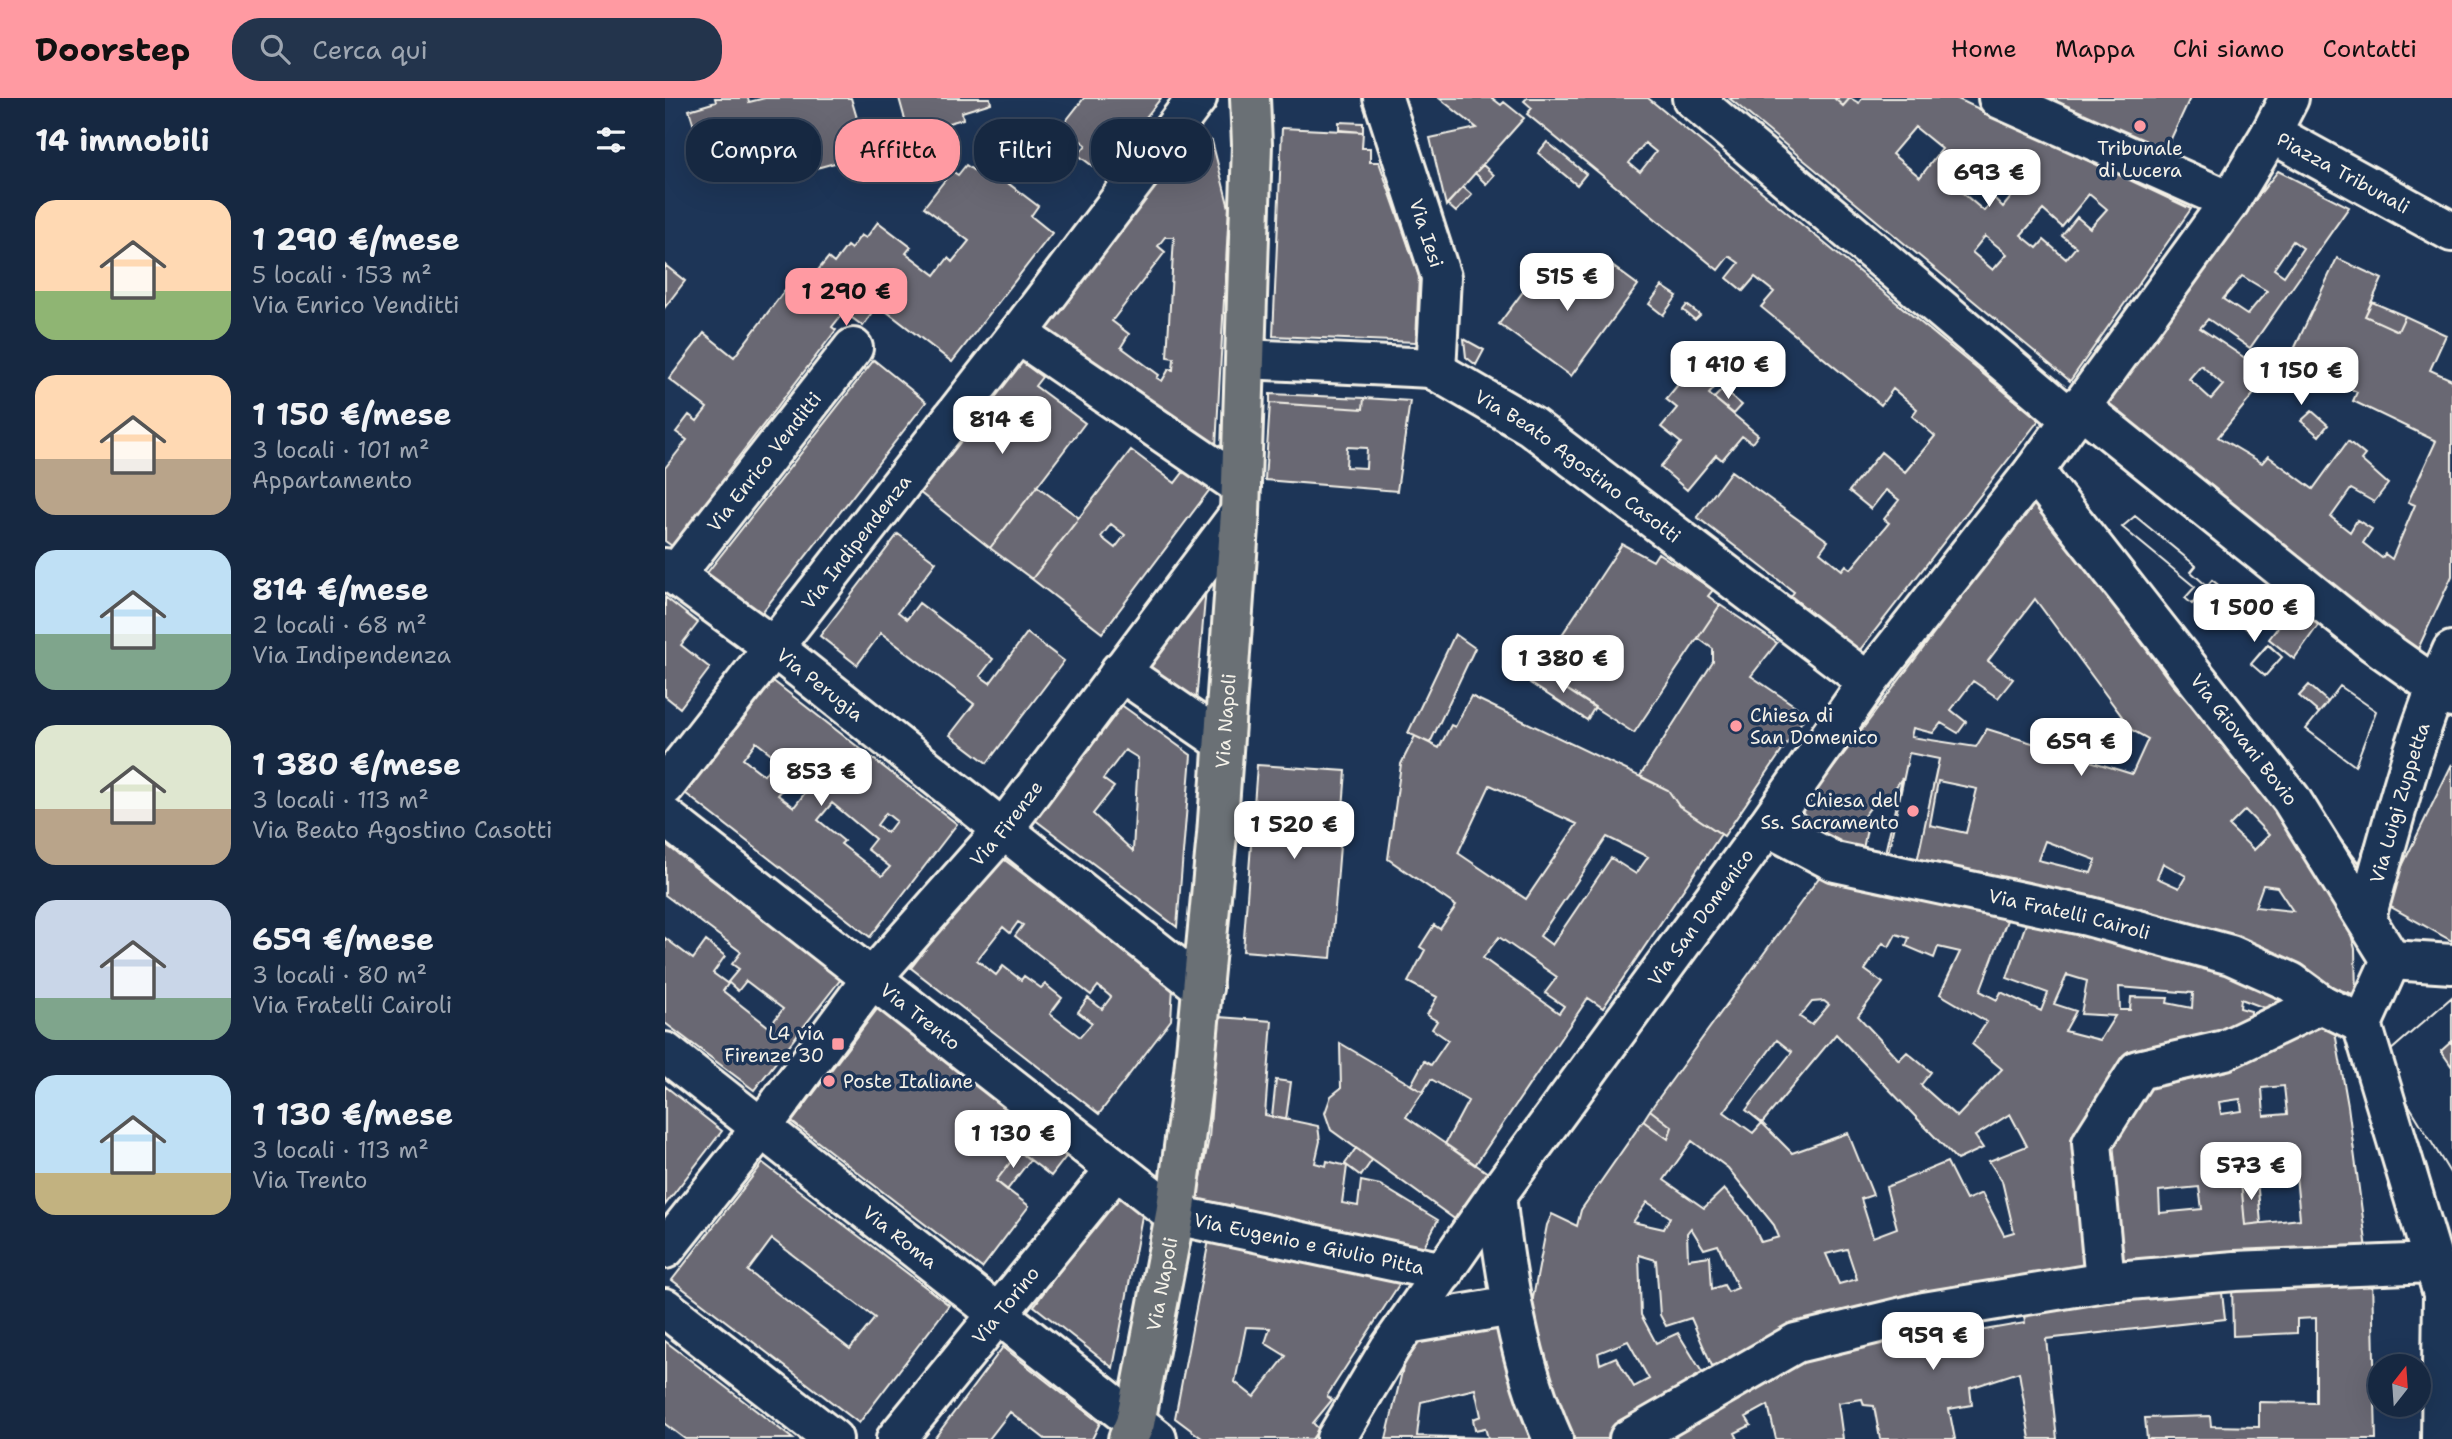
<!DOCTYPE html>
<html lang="it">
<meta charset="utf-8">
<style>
body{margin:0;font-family:"Shantell Sans",sans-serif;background:#23344c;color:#f1f3f6;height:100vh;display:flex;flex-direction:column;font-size:26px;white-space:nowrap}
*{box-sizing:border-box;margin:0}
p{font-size:23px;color:#9ea6b1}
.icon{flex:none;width:38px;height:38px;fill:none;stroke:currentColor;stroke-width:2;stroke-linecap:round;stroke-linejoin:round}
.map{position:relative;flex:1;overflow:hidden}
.drawer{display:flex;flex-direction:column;background:#162841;width:665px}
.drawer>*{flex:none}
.guide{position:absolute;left:21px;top:21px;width:665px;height:63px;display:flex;gap:14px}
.needle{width:46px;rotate:17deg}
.tools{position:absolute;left:1703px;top:1256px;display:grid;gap:14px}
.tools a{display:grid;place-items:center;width:63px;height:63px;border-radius:50%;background:#162841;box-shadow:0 7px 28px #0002,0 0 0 2px #35445a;font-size:35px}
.price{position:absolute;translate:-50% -60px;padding:0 16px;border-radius:14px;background:#fff;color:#222;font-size:23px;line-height:46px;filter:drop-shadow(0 2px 4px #0008)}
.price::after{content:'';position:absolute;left:50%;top:42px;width:21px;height:16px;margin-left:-10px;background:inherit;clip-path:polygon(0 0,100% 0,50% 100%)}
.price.active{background:#ff9aa2;color:#111}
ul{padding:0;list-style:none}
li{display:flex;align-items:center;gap:21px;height:175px;padding:0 35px}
li span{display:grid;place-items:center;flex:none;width:196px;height:140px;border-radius:21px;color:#555}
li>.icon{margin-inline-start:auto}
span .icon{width:84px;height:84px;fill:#fffc;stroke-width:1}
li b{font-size:30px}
h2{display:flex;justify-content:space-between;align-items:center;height:84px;padding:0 35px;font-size:30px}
.tag{padding:0 24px;border-radius:28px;background:#162841;box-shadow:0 7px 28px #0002,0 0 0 2px #35445a;font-size:24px;line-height:63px}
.tag.active{background:#ff9aa2;color:#111}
header{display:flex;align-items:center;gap:42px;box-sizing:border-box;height:98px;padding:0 35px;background:#ff9aa2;color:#111}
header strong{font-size:33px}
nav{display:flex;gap:38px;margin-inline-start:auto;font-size:24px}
.search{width:490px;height:63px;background:#23344c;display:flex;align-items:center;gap:18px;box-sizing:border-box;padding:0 24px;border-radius:28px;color:#9ea6b1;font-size:26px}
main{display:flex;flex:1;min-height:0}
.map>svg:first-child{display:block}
</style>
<header>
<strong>Doorstep</strong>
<div class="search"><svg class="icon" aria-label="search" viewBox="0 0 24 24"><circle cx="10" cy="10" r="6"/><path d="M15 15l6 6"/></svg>Cerca qui</div>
<nav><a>Home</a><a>Mappa</a><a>Chi siamo</a><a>Contatti</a></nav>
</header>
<main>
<section class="drawer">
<h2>14 immobili<svg class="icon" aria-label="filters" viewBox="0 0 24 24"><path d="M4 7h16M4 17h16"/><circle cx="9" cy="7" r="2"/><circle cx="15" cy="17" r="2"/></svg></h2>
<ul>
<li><span style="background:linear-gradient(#ffd9b3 65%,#8fb573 0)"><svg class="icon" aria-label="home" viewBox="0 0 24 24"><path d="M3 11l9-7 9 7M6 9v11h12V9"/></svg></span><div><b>1 290 €/mese</b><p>5 locali · 153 m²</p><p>Via Enrico Venditti</p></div></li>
<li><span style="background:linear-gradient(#ffd9b3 60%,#b9a48a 0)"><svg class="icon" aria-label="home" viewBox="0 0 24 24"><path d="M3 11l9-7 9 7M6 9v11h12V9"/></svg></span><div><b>1 150 €/mese</b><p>3 locali · 101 m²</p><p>Appartamento</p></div></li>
<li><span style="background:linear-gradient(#bfe0f5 60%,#7fa58c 0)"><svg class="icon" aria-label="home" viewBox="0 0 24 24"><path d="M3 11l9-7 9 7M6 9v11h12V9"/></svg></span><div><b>814 €/mese</b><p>2 locali · 68 m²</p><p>Via Indipendenza</p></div></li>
<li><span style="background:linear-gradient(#dfe7d0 60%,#b9a48a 0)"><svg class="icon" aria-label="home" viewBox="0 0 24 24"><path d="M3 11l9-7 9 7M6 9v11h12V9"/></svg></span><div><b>1 380 €/mese</b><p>3 locali · 113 m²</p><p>Via Beato Agostino Casotti</p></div></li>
<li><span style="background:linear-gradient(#c9d6e8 70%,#7fa58c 0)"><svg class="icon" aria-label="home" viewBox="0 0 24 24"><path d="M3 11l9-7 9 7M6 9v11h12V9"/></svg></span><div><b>659 €/mese</b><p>3 locali · 80 m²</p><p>Via Fratelli Cairoli</p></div></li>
<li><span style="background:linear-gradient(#bfe0f5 70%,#c2b280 0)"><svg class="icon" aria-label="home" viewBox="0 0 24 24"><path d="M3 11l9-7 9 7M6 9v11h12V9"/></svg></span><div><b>1 130 €/mese</b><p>3 locali · 113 m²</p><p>Via Trento</p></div></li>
</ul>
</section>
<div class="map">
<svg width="1787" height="1341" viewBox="0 0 1787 1341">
<rect width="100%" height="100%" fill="#1d3557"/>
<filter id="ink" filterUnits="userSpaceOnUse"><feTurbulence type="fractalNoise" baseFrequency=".0143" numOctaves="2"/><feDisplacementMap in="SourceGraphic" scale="14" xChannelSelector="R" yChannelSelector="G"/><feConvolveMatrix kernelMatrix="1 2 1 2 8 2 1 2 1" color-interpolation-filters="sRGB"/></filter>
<g filter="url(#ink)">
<path fill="#696873" stroke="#f4f1e8" stroke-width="2" fill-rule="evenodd" d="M50,0H83L84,4L100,0H186L194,27L187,28L195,58L119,79L113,59L69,71L68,66L49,71L46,60L39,61L24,12L51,4Z
M234,0H325L326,5L297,14L298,21L244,36Z
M419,0H496L437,75L413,57L421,47L397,28Z
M774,0H827L836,7L839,4L859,20L781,108L765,40L812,30Z
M862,0H983L1374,322L1194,553L1126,498L1129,494L1032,419L1066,373L1163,443L1155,454L1177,472L1181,467L1186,471L1224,425L1219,421L1234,402L1221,392L1206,411L1184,393L1216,354L1240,374L1270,338L1247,318L1252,311L1228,291L1216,307L1096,209L1109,194L1090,179L1078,193L1062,180L1074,165L1064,158L1053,172L862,16L867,10L859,3ZM980,45L991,54L975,74L964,65Z
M1064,0H1169L1178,8L1185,0L1194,5L1197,0H1291L1526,111L1405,283ZM1250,29L1277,51L1255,79L1227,56ZM1292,56L1333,90L1349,70L1362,80L1338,109L1329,100L1319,113L1279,79L1291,64L1288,61ZM1424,96L1442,111L1425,130L1412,119L1397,138L1411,149L1401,161L1379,142L1372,150L1356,137L1378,112L1397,129ZM1320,138L1342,156L1328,172L1307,154Z
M1169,0H1185L1178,8Z
M1376,0H1525L1499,56Z
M674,24L698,25V34L674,32Z
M526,29L547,43L564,110L551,349L372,232ZM500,139H509L502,259L509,260L508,272L504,271L497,283L492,280L494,277L456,249L464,236L447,223L500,154L493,148Z
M617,30L698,34L697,50H705V64H714L754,178L751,244L608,238Z
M882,44L921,76L912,87L873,55Z
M301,67L316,78L323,70L373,108L366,118L387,135L287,264L213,207L198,228L179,214L167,229L171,232L62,374L70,380L14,453L0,443V370L22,342L11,334L24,317L32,323L42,310L4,281L39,235L69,259L120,192L126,197L145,172L150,176L163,160L169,165L182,148L186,151L196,137L201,140L213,124L246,149L241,155L270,177L283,160L287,164L304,143L259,109L287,73L293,77Z
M818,67L829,77L821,86L810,75Z
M1613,73L1684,109L1585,250L1543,221L1535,230L1589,266L1596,257L1612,268L1553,339L1597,365L1603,358L1648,391L1683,343L1700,357L1696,362L1723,386L1709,404L1686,391L1666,419L1685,434L1692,422L1707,431L1698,445L1717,460L1720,456L1727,461L1750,407L1743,404L1771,343L1688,303L1692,294L1624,262L1672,160L1717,181L1700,218L1733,233L1740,218L1781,237L1765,272L1787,282V478L1752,553L1722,537L1431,305ZM1628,143L1638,150L1619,178L1609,171ZM1577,178L1602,193L1582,217L1558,201ZM1536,267L1558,287L1546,301L1524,281Z
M798,89L807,97L791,114L782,106Z
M939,162L973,187L906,278L834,226L880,164L917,191Z
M0,167L20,183L0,209Z
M997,188L1012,198L998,217L984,206Z
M1707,204L1740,218L1733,233L1700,218Z
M1022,207L1035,217L1030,222L1018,212Z
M799,241L819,252L811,267L801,259Z
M1042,252L1065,271L1044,296L1093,337L1087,345L1077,338L1057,362L1051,357L1022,392L995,369L1016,345L996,329L1012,310L1001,301Z
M209,262L261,304L95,517L42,475Z
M354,262L377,279L370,288L420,325L325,450L254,394Z
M1058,291L1077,307L1069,316L1049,300Z
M605,296L699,300L698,311L605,305Z
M699,300L745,303L732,393L600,382L605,305L698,311ZM682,349L702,350L701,370L681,369Z
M1647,313L1663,327L1654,338L1636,323Z
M1413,329L1753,602L1693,765L1383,368ZM1470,418L1531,468L1526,474L1542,488L1547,482L1599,524L1588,536L1537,495L1527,506L1520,500L1530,489L1457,429ZM1603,546L1617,559L1600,578L1586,566ZM1644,587L1663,604L1675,588L1711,613L1690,668L1641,631L1654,615L1634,598Z
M1413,329L1754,602L1694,765L1383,368ZM1470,418L1531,468L1526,474L1542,488L1547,482L1599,524L1589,536L1537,495L1527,506L1520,500L1530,489L1457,429ZM1603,547L1617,559L1600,578L1586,566ZM1644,587L1663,604L1675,588L1711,613L1690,668L1641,631L1654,615L1634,598Z
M466,352L510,385L521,371L546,390L437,535L367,481ZM446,426L460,437L450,450L436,439Z
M372,388L414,420L367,481L325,450Z
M1370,401L1507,586L1631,722L1682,822L1690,851L1691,897L1632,878L1217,768L1237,680L1221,703L1214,698L1193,726L1202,731L1196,761L1183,758L1148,730L1151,727L1136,713ZM1370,501L1467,632L1483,641L1467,676L1322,631L1311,649L1246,639L1248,630L1268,635L1276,625L1293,635L1301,624L1286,612L1308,583L1333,600L1348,581L1323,563ZM1273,683L1312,691L1301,735L1265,727ZM1580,712L1604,737L1589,752L1564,728ZM1380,743L1431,762L1426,775L1373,762ZM1498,765L1521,778L1514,790L1492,780ZM1598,787L1612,789L1628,813L1590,809Z
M233,436L271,464L233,514L242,521L254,505L328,561L315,578L325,585L362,535L399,563L322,665L285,637L309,606L216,535L192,567L155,538Z
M957,446L988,463L993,455L1048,492L1043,498L1055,507L969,635L873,573Z
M541,489L531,605L475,568Z
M0,499L33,525L16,547L45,570L15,610L0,598Z
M1632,504L1656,523L1629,561L1604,541Z
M1055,507L1112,545L1086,578L1142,616L1059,738L1014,708L1003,692L975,678L1048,564V551L1033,540Z
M790,536L810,550L765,645L743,635Z
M873,573L930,609L922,622L865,585Z
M107,582L292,726L205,839L20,695ZM91,644L146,687L129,709L113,697L122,686L103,672L99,677L78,661ZM167,705L210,741L202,751L225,769L217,778L176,746L179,743L153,722ZM221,715L231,723L222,735L212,727Z
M1644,587L1663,604L1654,615L1634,598Z
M806,598L1003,692L1014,708L1056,736L938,910L923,900L810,1067L780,1046L803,1003L766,981L758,994L746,987L759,963L766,967L783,942L767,931L772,923L762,917L772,899L743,884L760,852L755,849L769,827L775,831L791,808L723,761L736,666L750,638L774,650L786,627L790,629ZM825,687L912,726L861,801L793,755ZM942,739L983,759L971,776L946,760L887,847L875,838ZM834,839L892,879L880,895L899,908L894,915L818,860Z
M448,601L526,657L512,829L361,715ZM460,652L473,660L468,753L428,716L449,689L438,681Z
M1244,655L1274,661L1250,773L1221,765Z
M1787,666V843L1719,805Z
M592,667L681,673L666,860L578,853Z
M0,743L176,881L89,992L0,925V840L28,861L41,843L60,858L48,875L63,886L58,893L104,929L118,911L81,883L73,893L63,884L74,871L67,866L76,854L0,797Z
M333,757L508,889L506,922L434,1016L246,870ZM353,824L358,827L350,838L426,897L433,888L446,899L437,911L423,900L413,914L427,925L415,939L385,916L397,900L380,886L376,890L359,878L356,882L338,868L331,877L312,862L338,829L345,835Z
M1158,774L1344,817L1315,893L1332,902L1336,894L1376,913L1383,895L1342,880L1363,820L1626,892L1621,918L1576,901L1575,910L1586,913L1585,934L1544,948L1473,951L1447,981L1406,1041L1432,1176L1139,1234L1047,1268L1026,1220L1001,1228L995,1217L991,1162L974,1157L976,1217L991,1245L1013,1235L1043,1284L955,1341H899L866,1238L868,1200L882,1127L887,1116L912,1128L916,1112L978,1023L1003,1041L1007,1029L985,1012ZM1231,836L1244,840L1241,848L1269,860L1273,849L1295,854L1275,896L1322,924L1307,946L1337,971L1292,1019L1256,987L1266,974L1242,954L1234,962L1193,918L1218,885L1200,872L1218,845L1224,849ZM1402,877L1422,883L1416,916L1450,918L1435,942L1400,933L1411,913L1389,906ZM1454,889L1528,895L1527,910L1502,905L1503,900L1466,899L1465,912H1455ZM1159,903L1164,907L1147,927L1135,919L1147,904ZM1171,936L1292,1062L1318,1050L1310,1038L1345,1016L1362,1048L1324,1063L1337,1083L1349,1134L1339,1137L1317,1095L1301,1102L1282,1064L1221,1089L1232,1130L1208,1139L1196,1101L1208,1097L1183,1035L1127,1055L1097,1025ZM1112,942L1127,954L1081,1012L1097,1025L1088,1035L1059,1014ZM1027,1043L1063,1070L1109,1127L1114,1139L1096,1144L1083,1118L1059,1091L1039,1110L999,1082ZM982,1104L1005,1119L999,1131L968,1124ZM1026,1130L1039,1151L1053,1147L1073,1190L1063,1194L1059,1187L1047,1191L1045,1158L1023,1161L1022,1135ZM1182,1151L1192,1181L1174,1186L1161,1156ZM963,1243L984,1281L969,1289L951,1259L935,1266L933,1255Z
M1787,899V1078L1716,961Z
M1787,899V943L1776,953L1787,969V1078L1716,961Z
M213,910L403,1056L386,1078L354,1053L331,1083L364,1108L317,1170L127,1024Z
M554,919L607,923L600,1017L653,1028L655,1043L650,1065L661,1068L662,1063L682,1068L677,1105L693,1108L696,1083L715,1087L773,1122L758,1150L531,1104L544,1040Z
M1668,923L1683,1008L1702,1151L1453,1176L1443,1035L1479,979ZM1619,988L1622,1016L1599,1018L1597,990ZM1575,1001L1577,1013L1556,1016L1554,1004ZM1631,1077L1635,1121L1580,1127L1576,1083ZM1534,1089L1537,1111L1495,1115L1494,1093Z
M675,945L758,994L741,1019L823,1075L791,1122L666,1032L660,1015L666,998L676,990Z
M611,982L626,984L621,1022L607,1019Z
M0,988L57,1033L0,1107Z
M985,1012L1007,1029L1003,1041L978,1023Z
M691,1050L707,1062L696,1078L680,1066Z
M354,1053L365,1062L342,1092L331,1083Z
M98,1065L284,1207L194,1325L7,1182ZM107,1141L210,1220L185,1251L83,1173Z
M1592,1081L1596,1125L1580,1127L1576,1083Z
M453,1093L478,1113L448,1270L369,1208Z
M544,1142L737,1182L662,1298L667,1302L648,1325L654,1331L647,1341H538L510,1320ZM581,1229L605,1230L600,1245L621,1258L589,1299L570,1284Z
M1707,1180L1711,1341H1482L1480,1320L1545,1318L1546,1328L1594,1329V1304L1651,1305V1220L1632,1221V1235L1568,1238L1567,1185Z
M1556,1186L1560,1221L1381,1241L1392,1341H1365L1354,1274L1305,1290L1307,1307L1284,1311L1290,1341H1215L1209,1308L1199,1307L1197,1301L1173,1305L1178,1341H1111L1103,1307L1081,1319L1086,1327L1070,1335L1073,1341H983L1095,1274L1245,1223L1250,1244L1360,1225L1358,1210Z
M841,1222L879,1341H721L746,1236ZM810,1291L816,1318L808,1321L810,1332L820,1330L823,1340L752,1338L756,1304Z
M0,1243L37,1271L128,1341H20L0,1326Z
M338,1249L435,1325L427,1341H380L345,1314L324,1341H269Z"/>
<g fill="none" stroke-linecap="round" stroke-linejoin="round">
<g stroke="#f4f1e8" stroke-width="44">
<g id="minor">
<path id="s1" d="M718,0L776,179L771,273"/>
<path d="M1027,0L1405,320"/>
<path d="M1333,0L1565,103"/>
<path id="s2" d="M1624,0L1606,35L1787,134"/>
<path d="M353,236L576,388"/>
<path id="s3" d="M581,261L766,270L866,328L1203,584"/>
<path d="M1414,308L1709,545L1787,600"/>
<path id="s4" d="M1369,373L1626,701L1726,862L1697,926"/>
<path id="s5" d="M0,470L107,548L538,890"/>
<path id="s6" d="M10,477L188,250"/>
<path d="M455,573L557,643"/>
<path id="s7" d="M0,688L353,236L532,0"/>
<path id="s8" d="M0,719L510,1117L779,1174"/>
<path id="s9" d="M1102,728L1170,764L1422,818L1566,857L1626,884L1656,906L1697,926"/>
<path id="s10" d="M1701,819C1727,730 1748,638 1787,553"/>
<path d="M1726,862L1787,866"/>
<path d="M1697,926L1778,1196L1776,1341"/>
<path id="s11" d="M0,954L492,1341"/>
<path d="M831,1098C841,1181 854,1265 888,1341"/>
<path id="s12" d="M0,1151L97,1029L207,880L337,733L575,415"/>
<path d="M1440,1184L1427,1045L1473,972L1560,952L1656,906"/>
<path d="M0,1210L168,1341"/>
<path d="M742,1226L847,1208"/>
<path id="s13" d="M231,1341L451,1071"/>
<path id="s14" d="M671,1341L725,1250L831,1098L1102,728L1203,584L1369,373L1565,103L1606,35"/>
<path d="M964,1341L1131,1245L1259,1214L1440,1184L1570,1173L1768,1165"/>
</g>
</g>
<g stroke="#f4f1e8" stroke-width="44">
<g id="major">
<path id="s15" d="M463,1341L470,1325L510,1117L529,974L552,737L575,415L587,46L585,0"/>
</g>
</g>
<use href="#minor" stroke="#1d3557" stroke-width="38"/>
<use href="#major" stroke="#6a7074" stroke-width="38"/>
</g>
</g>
<g fill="#ff9aa2" stroke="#1d3557" stroke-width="2.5">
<circle cx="1475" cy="28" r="7"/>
<circle cx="1071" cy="628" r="7"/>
<circle cx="1248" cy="713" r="7"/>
<rect x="166" y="939" width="14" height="14" rx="3.5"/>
<circle cx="164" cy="983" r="7"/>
</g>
<g text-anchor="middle" stroke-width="7" stroke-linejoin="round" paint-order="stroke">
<g font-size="19" fill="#f4f1e8" stroke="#1d3557" text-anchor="start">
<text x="1475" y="57" text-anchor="middle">Tribunale<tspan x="1475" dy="22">di Lucera</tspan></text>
<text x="1085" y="624">Chiesa di<tspan x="1085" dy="22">San Domenico</tspan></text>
<text x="1234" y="709" text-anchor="end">Chiesa del<tspan x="1234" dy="22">Ss. Sacramento</tspan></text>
<text x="159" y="942" text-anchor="end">L4 via<tspan x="159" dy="22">Firenze 30</tspan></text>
<text x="178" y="990">Poste Italiane</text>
</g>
<g font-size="19" fill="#f4f1e8" stroke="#1d3557">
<text dy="7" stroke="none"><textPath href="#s2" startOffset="122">Piazza Tribunali</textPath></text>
<text dy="7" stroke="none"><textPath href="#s1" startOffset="142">Via Iesi</textPath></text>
<text dy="7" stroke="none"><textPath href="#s6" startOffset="144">Via Enrico Venditti</textPath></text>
<text dy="7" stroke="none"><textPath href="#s3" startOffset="362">Via Beato Agostino Casotti</textPath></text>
<text dy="7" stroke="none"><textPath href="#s7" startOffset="310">Via Indipendenza</textPath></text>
<text dy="7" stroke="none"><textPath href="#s5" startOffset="194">Via Perugia</textPath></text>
<text dy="7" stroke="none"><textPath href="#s15" startOffset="726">Via Napoli</textPath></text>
<text dy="7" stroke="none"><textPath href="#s4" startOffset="341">Via Giovani Bovio</textPath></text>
<text dy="7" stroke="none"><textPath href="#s10" startOffset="119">Via Luigi Zuppetta</textPath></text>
<text dy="7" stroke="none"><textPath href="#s12" startOffset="546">Via Firenze</textPath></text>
<text dy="7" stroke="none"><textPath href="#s9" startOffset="317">Via Fratelli Cairoli</textPath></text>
<text dy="7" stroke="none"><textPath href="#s14" startOffset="637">Via San Domenico</textPath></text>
<text dy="7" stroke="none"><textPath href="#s8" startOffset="324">Via Trento</textPath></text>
<text dy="7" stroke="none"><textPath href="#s11" startOffset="299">Via Roma</textPath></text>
<text dy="7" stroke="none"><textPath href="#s8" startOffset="784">Via Eugenio e Giulio Pitta</textPath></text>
<text dy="7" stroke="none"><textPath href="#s15" startOffset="159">Via Napoli</textPath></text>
<text dy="7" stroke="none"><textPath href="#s13" startOffset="173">Via Torino</textPath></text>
</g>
</g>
</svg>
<div class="tools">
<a><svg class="needle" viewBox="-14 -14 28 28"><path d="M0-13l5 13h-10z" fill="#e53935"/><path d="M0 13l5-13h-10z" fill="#9ea6b1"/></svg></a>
</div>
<b class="price" style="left:1324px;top:111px">693 €</b>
<b class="price" style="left:902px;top:215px">515 €</b>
<b class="price active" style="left:181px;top:230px">1 290 €</b>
<b class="price" style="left:1063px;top:303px">1 410 €</b>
<b class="price" style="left:1636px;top:309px">1 150 €</b>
<b class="price" style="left:337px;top:358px">814 €</b>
<b class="price" style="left:1589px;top:546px">1 500 €</b>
<b class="price" style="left:898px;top:597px">1 380 €</b>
<b class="price" style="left:1416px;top:680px">659 €</b>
<b class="price" style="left:156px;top:710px">853 €</b>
<b class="price" style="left:629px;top:763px">1 520 €</b>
<b class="price" style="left:348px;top:1072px">1 130 €</b>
<b class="price" style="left:1586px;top:1104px">573 €</b>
<b class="price" style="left:1268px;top:1274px">959 €</b>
<div class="guide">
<a class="tag">Compra</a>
<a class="tag active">Affitta</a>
<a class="tag">Filtri</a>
<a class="tag">Nuovo</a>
</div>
</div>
</main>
